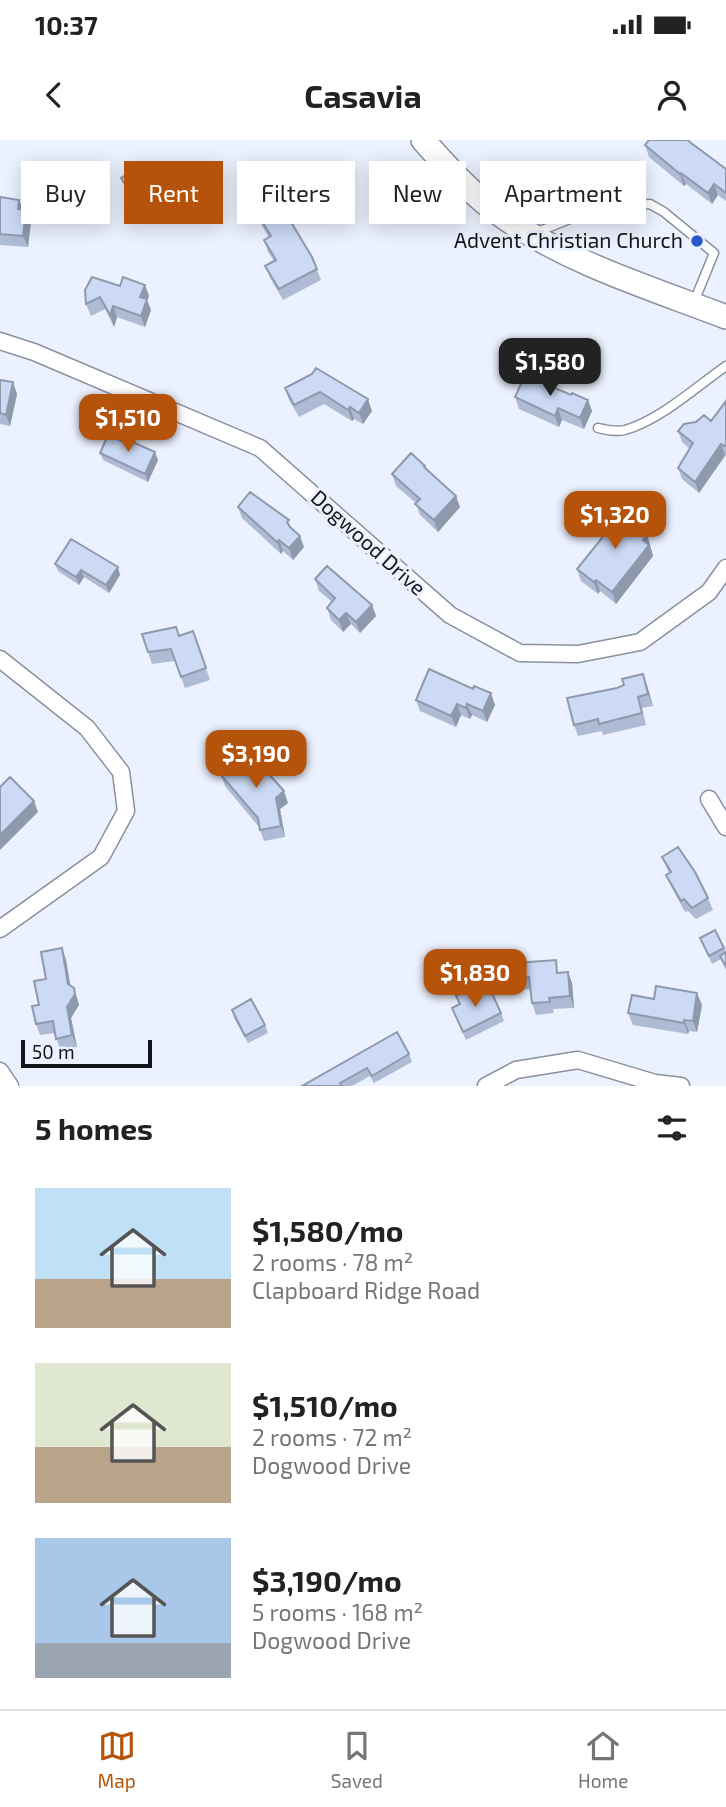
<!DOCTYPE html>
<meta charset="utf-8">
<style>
body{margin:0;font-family:"Exo 2",sans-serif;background:#f6f6f6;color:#222;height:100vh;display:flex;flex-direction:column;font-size:26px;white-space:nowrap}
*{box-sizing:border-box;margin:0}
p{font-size:23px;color:#767676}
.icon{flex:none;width:38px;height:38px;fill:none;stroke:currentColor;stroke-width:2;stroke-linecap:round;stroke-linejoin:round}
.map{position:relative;height:946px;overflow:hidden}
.side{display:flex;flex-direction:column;background:#fff;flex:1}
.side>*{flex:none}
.guide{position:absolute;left:21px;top:21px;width:684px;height:63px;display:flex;gap:14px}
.scale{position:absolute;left:21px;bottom:18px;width:131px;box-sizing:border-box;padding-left:7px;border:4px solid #14161b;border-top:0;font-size:19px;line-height:24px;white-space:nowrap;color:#14161b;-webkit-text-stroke:5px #ebf1fe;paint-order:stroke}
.price{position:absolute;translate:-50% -60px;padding:0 16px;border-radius:14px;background:#b45309;color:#fff;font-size:23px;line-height:46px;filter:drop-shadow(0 2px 4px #0008)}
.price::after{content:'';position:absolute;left:50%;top:42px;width:21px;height:16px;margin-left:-10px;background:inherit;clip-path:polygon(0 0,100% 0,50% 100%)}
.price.current{background:#222;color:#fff}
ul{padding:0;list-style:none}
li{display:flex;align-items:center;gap:21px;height:175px;padding:0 35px}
li span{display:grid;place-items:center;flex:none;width:196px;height:140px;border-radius:0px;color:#555}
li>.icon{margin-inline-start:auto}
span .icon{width:84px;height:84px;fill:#fffc;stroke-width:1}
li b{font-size:30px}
h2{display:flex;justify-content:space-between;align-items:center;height:84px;padding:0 35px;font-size:30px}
.tag{padding:0 24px;border-radius:0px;background:#fff;box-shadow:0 4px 18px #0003;font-size:24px;line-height:63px}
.tag.current{background:#b45309;color:#fff}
.status{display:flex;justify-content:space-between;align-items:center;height:49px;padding:0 35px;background:#fff;direction:ltr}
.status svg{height:19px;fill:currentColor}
header{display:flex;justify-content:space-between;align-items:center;height:91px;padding:0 35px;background:#fff;font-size:32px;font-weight:700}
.dock{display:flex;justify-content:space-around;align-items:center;height:98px;border-top:2px solid #e0e0e0;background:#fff;font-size:19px;color:#767676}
.dock a{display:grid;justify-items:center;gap:4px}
.dock .current{color:#b45309}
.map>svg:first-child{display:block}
</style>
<div class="status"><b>10:37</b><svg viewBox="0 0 49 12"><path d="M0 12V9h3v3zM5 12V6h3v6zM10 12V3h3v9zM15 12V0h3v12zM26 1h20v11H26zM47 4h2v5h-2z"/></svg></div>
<header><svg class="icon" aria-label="back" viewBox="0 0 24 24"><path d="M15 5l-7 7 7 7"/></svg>Casavia<svg class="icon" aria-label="person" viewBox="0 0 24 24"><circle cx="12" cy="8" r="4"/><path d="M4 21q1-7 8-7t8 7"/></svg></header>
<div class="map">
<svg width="726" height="946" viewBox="0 0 726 946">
<rect width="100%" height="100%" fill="#ebf1fe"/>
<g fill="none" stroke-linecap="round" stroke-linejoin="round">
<g stroke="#8a919d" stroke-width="11">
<path id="service" d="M535,93L597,68L650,64L664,72L714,113L694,162
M598,288C607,290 616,292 625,290C659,281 697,246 726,226"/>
</g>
<g stroke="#8a919d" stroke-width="19">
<path id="minor" d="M0,201L34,212L260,308L450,475L520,513L578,514L640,502L709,452L726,428
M0,519L87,588L121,632L126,671L101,717L0,789
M709,659L726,687
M0,931L10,946
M486,946L516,930L578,920L655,943L681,946"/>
</g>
<g stroke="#8a919d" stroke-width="26">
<path id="secondary" d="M423,0C448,28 474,57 505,78C571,124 651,148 726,177"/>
</g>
<use href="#service" stroke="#fff" stroke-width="8"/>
<use href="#minor" stroke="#fff" stroke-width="16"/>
<use href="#secondary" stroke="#fff" stroke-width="23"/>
</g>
<path fill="#afbbd4" d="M645,5L726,29V61L718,55L712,64L686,44L684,46L649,17Z
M0,57L23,70L31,82L28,107L0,105Z
M292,61L297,72L293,86L312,117L321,140L283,160L270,138L265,126L274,121L268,112L264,100L269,98L262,86L258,75Z
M145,145L149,156L147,160L151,170L145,187L117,177L114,187L105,169L91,176L86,164L120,146Z
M312,234L372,271L363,284L354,279L352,281L324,264L299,277L289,260L285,248Z
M0,240L17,254L10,286L0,284Z
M571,255L588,260L592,271L584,289L562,280L559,287L519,269L515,257Z
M726,261V315L699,353L682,339L678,328L690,309L682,302L678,291L711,281Z
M100,313L158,320L148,342L103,320Z
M425,326L427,330L460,367L438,392L420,375L416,363L396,346L392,334Z
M238,367L293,389L304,407L293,420L283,411L281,414L242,378Z
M633,380L634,384L647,394L653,416L616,464L600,451L598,454L581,441L577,429L603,397L599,387Z
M55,424L120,435L109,453L84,437L79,445L58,431Z
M315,439L372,465L376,476L360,493L351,484L343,492L331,480L327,468L332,462L319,451Z
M193,491L210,540L185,548L175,521L152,524L148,512L179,496Z
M643,534L653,566L642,568L646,585L603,595L602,591L578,596L574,585L617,548Z
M416,560L495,565L487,582L472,575L470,579L461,575L456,587L420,571Z
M221,635L288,663L280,669L285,697L264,701L259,687L225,646Z
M662,717L708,758L713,770L696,779L688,771L685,772L671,746L666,735L669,733Z
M700,798L724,808L726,812V830L721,819L712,824Z
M62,808L66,820L70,845L74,848L79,865L71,878L77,907L60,910L55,893L40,895L36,884L39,865L46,839Z
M568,832L572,843L574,868L553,869L554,873L536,875L532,863L530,849L520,850L516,838Z
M456,856L475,857L501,873L504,881L466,900L452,868L459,864Z
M702,865L697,892L689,891L688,894L633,885L628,873Z
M232,870L265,885L268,893L248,903L234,878Z
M409,914L412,922L374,943L370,936L352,946H302Z"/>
<path fill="#8f99ac" d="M681,33L686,44L684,46L680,34Z
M714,44L718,55L712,64L708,53Z
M145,47L146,51L134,59L132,55Z
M19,60L24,71L18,69Z
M292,61L297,72L292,89L288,77Z
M26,70L31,82L28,107L23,96Z
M145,145L149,156L147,160L151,170L145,187L141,176L140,157Z
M113,166L117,177L114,187L110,175Z
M13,242L17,254L10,286L6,275Z
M368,259L372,271L363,284L359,273Z
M588,260L592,271L584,289L580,278Z
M350,267L354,279L352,281L348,270Z
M558,268L562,280L559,287L555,276Z
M721,304L725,315L699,353L695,342Z
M155,312L158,320L148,342L145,334Z
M456,356L460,367L438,392L434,380Z
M647,394L653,416L616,464L612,452Z
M300,396L304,407L293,420L289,408Z
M279,400L283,411L281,414L277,402Z
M118,427L120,435L109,453L106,445Z
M81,430L84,437L79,445L76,437Z
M596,440L600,451L598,454L594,442Z
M372,465L376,476L360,493L356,482Z
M346,473L351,484L343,492L339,480Z
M643,534L647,545L653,566L648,554Z
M491,553L495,565L487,582L483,571Z
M457,564L461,575L456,587L451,576Z
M467,564L472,575L470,579L466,568Z
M284,651L288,663L280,669L285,697L281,686L276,658Z
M34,661L38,672L0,710V695Z
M62,808L66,820L72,855L68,844Z
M568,832L572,843L574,868L570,856Z
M74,848L79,865L71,878L77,907L72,895L67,867Z
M697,853L702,865L697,892L693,881Z
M684,880L689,891L688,894L684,883Z"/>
<path fill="#ccdaf6" stroke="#8f99ac" stroke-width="2" d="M649,0H687L726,29V53L714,44L708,53L681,33L680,34L645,5Z
M133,30L145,47L132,55L121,38Z
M263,53L292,61L288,77L312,117L317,129L279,149L265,126L276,120L264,100L271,96L258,75Z
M0,57L19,60L18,69L26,70L23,96L0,94Z
M92,137L120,146L123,137L145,145L140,157L147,159L141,176L113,166L110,175L100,157L86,164L85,150Z
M316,228L368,259L359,273L350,267L348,270L320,252L294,265L285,248L312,234Z
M525,235L571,255L572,253L588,260L580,278L558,268L555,276L515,257Z
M0,240L13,242L6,275L0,273Z
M726,261V304L724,306L721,304L695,342L678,328L693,303L678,291L684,284L696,282L704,275L711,281Z
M108,295L124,302L126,299L155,312L145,334L100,313Z
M411,313L425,326L424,327L456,356L434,380L415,364L420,359L392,334Z
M250,352L289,380L287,382L290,387L300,396L289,408L279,400L277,402L238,367Z
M615,367L633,380L632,382L647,394L643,400L649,405L612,452L596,440L594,442L577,429L606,393L599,387Z
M71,399L118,427L106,445L81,430L76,437L55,424Z
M327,426L372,465L356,482L346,473L339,480L327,468L335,458L315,439Z
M176,487L179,496L193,491L206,528L181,537L171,509L148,512L142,494Z
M429,529L473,549L474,546L491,553L483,571L467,564L466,568L457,564L451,576L416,560Z
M643,534L648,554L638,557L642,573L599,584L598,579L574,585L567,558L617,548L624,545L622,539Z
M245,615L248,618L252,615L284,651L276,658L281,686L260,690L258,678L221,635Z
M10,637L34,661L0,695V647Z
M678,707L695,732L708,758L692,768L684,759L681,761L666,735L671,732L662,717Z
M715,790L724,808L709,816L700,798Z
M62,808L68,844L74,848L75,854L67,867L72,895L56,899L53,881L36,884L32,866L39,865L34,841L46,839L41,812Z
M726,812V827L720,816Z
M556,820L557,833L568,832L570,856L549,858L550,862L532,863L529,837L516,838L515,823Z
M656,846L697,853L693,881L684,880V883L628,873L632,855L654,859Z
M471,849L475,857L490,849L501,873L463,892L452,868L460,864L456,856Z
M251,859L265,885L245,896L232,870Z
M397,892L409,914L372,936L367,928L340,943L342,946H302Z"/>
<circle fill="#2a59c7" stroke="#ebf1fe" stroke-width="2.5" cx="697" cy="101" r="7"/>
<g text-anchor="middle" stroke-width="6" stroke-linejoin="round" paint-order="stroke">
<g font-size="21" fill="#14161b" stroke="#ebf1fe" text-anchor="end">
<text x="683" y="108">Advent Christian Church</text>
</g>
<g font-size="21" fill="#14161b" stroke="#ebf1fe">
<text transform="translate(368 403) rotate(42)" y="7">Dogwood Drive</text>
</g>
</g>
</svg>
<div class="scale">50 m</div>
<b class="price current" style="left:550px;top:258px">$1,580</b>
<b class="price" style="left:128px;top:314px">$1,510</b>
<b class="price" style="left:615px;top:411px">$1,320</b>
<b class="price" style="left:256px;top:650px">$3,190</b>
<b class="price" style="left:475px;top:869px">$1,830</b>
<div class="guide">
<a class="tag">Buy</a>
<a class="tag current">Rent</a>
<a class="tag">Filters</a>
<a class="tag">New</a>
<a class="tag">Apartment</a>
</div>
</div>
<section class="side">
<h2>5 homes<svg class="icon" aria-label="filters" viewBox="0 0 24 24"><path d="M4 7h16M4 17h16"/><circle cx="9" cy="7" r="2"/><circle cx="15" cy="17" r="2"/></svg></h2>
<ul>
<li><span style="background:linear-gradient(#bfe0f5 65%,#b9a48a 0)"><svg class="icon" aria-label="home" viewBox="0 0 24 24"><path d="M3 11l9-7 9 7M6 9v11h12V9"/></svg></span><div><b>$1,580/mo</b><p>2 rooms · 78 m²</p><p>Clapboard Ridge Road</p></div></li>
<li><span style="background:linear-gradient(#dfe7d0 60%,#b9a48a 0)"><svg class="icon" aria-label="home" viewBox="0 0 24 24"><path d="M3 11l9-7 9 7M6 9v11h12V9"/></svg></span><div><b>$1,510/mo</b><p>2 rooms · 72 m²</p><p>Dogwood Drive</p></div></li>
<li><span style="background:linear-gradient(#a9c7e8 75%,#9aa5b1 0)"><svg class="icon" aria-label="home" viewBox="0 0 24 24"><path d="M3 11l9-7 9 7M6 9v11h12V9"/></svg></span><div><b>$3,190/mo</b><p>5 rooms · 168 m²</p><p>Dogwood Drive</p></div></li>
</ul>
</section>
<nav class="dock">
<a class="current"><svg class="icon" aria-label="map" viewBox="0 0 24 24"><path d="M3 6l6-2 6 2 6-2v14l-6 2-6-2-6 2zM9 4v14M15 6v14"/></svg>Map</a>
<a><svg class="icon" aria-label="saved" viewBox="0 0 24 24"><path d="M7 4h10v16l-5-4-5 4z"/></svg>Saved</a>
<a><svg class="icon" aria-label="home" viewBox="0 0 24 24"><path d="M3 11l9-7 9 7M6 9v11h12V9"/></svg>Home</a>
</nav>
